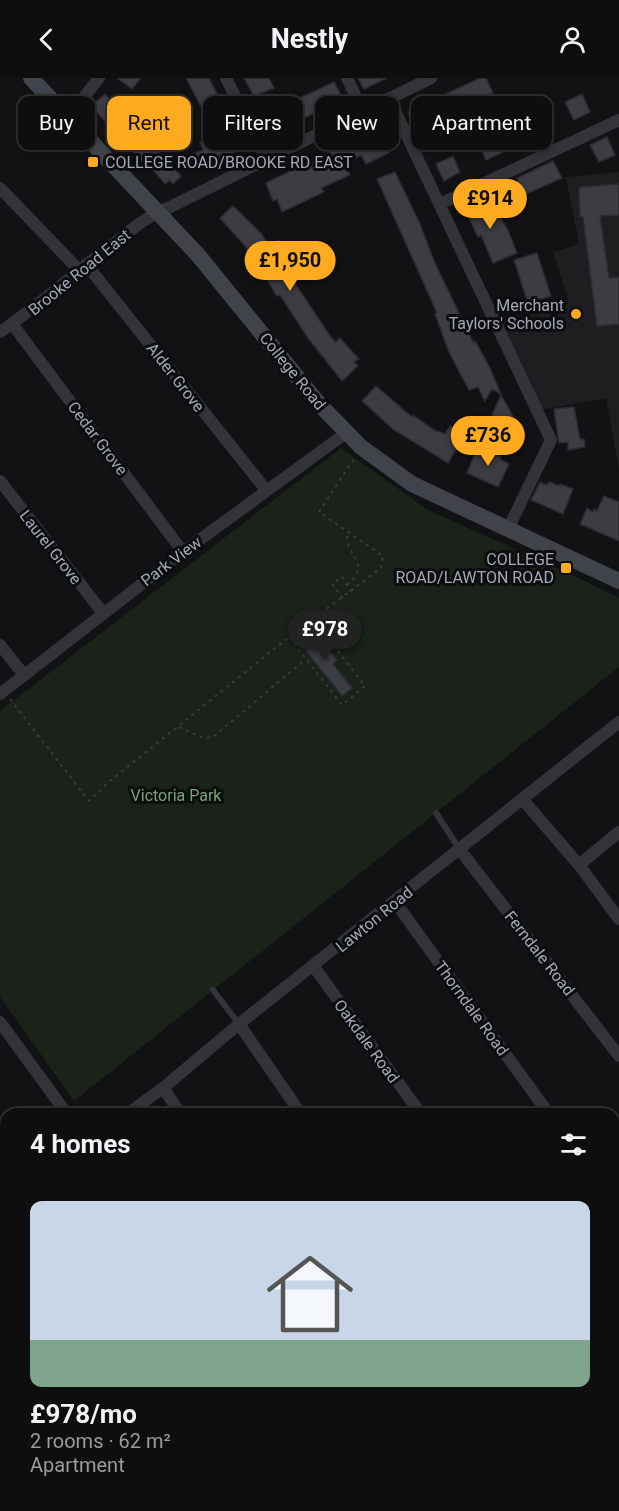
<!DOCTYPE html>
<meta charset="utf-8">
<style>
body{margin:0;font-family:Roboto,sans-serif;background:#171718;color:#f1f3f6;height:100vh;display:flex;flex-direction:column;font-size:22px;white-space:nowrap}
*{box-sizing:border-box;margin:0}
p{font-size:20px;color:#9b9c9e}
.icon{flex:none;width:33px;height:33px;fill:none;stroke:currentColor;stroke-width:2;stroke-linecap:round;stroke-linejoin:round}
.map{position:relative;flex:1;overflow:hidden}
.sheet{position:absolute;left:0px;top:1030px;width:620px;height:404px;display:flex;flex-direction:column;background:#0e0e0f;border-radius:18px 18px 0 0;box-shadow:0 3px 9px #0003,0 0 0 2px #2e2e2f}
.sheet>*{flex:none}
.top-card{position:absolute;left:18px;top:18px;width:584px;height:54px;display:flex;gap:12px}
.price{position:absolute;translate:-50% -51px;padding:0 14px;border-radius:21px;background:#ffaa1f;color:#111;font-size:20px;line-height:39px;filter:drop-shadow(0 2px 3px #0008)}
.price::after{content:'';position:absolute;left:50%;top:36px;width:18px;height:14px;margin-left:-9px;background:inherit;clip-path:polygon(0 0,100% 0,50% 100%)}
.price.selected{background:#222;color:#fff}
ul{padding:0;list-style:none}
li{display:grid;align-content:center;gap:12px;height:318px;padding:0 30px}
li span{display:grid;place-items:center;height:186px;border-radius:12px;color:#555}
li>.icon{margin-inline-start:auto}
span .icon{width:108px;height:108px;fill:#fffc;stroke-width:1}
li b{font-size:26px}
h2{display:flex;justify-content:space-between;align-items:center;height:72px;padding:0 30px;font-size:26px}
.tag{padding:0 21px;border-radius:12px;background:#0e0e0f;box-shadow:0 3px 9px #0003,0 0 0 2px #2e2e2f;font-size:21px;line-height:54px}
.tag.selected{background:#ffaa1f;color:#111}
header{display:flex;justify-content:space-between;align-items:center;height:78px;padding:0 30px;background:#0e0e0f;font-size:27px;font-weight:700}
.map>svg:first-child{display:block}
</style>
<header><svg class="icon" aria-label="back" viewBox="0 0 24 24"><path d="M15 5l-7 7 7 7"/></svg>Nestly<svg class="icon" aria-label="person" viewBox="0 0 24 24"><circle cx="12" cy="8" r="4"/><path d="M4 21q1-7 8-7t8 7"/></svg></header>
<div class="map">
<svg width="619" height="1433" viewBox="0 0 619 1433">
<rect width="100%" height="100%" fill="#121214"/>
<path fill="#1e1e21" d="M619,94V393L606,320L536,333L497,247L569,224L553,174L579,166L566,99Z
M0,1126L6,1135V1349L0,1340Z"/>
<path fill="#1a221a" d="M341,370L428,432L564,493L619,520V589L74,1023L0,919V633Z"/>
<path fill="#3c3d42" stroke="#2c2c30" stroke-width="1.5" d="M117,0H141L132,11Z
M186,0H209L224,30L206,38Z
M244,0H269L274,10L254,18Z
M358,0H387L364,11Z
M480,0H486L493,15L490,16L495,27L455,42L440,50L437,44L418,55L408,34Z
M334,4L344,23L320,32L268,58L261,42L288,29L287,26Z
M105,16L181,98L173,106L170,102L165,106L149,87L146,89L131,71L91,28Z
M582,16L590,34L574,42L565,24Z
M541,36L548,53L532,60L524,44Z
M236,48L247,69L198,91L193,76L203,72L200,64L210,60L211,62Z
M378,50L389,75L366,86L361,77L344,87L350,97L321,110L324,114L282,134L277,121L273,123L266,105Z
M495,59L503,74L486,82L479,66Z
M607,59L615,77L599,84L590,67Z
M453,78L460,94L444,103L436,86Z
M553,83L562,100L524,117L517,100Z
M395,94L420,146L434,183L473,264L475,263L489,288L501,316L492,311L485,323L478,309L469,312L449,274L435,236L437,235L377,101Z
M619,106V137L600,138L609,200L619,199V246L597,248L583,139H580L579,109Z
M480,117L492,140L498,136L507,150L517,175L493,185L481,157L478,159L462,125Z
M233,128L261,155L269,168L280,162L288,174L281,177L294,200L292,201L330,258L336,264L340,260L359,281L354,284L358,288L342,303L308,260L280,217L277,218L245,168L220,140Z
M537,175L551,218L528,225L514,182Z
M376,308L412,339L413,337L434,352L445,356L450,348L465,357L448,385L394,352L362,323Z
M501,317L515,342L501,350L498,344L496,345L492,337Z
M574,329L580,361H584L585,369L568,372V364L559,365L554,331Z
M478,368L501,379L500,381L509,386L498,409L467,395Z
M540,404L547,407L549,404L560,408V406L573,411L563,436L531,422Z
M604,418L619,424V463L580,446L587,430L593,434L594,431L597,433Z
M313,552L337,582L333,586L352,610L342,618L299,564Z"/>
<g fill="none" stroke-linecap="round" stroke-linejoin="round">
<path stroke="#383b40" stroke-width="2" stroke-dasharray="3 4.5" stroke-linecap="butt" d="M347,507C375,483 342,478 348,455
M343,520L332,506L342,499L351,514
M289,559L342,627L365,608L314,542
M10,621L89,723L110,703L289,559L381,490L383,478L319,434L353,382
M179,649L203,660L213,659L306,581
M213,1433L217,1430"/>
<path stroke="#323439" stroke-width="6" d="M436,735L460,772
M213,912L239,946"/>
<path stroke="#323439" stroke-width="12" d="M226,0L266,81
M347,0L363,34
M389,20L551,362L508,451
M69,38L99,0
M0,110L79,192
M440,126L619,42
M86,186L266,412
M13,247L183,474
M0,254C38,228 73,197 110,168C129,154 146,138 168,130L431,0
M0,403L103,535
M0,567L24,597
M0,616L183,474L346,355
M523,722L579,787L619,841
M460,772L619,978
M579,787L619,754
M395,824L549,1036
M314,889L421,1036
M0,944L67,1036
M239,946L301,1036
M163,1010L181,1036
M127,1036L163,1010L239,946L619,644
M614,1109L619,1105
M614,1164L619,1179
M0,1419L9,1433
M342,1428L346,1433
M452,1428L456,1433
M577,1428L581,1433
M41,1433L48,1428
M191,1433L197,1428"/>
<path stroke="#404349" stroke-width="16" d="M31,0L198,177L319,326L361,369L412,406L619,503"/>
<path stroke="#45484e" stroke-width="4" stroke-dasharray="8 6" stroke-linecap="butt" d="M0,1078L6,1087
M218,1428L222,1433"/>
<path stroke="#383b40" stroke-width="2" stroke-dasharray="3 4.5" stroke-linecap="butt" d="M217,1430L220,1428"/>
</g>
<g fill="#ffaa1f" stroke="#0d0d0f" stroke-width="2">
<rect x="87" y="78" width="12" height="12" rx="3"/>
<circle cx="576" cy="236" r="6"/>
<rect x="560" y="484" width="12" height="12" rx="3"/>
</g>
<g text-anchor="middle" stroke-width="6" stroke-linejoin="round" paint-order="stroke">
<g font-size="16" fill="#a2a9b6" stroke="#0d0d0f" text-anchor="end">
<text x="105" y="90" text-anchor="start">COLLEGE ROAD/BROOKE RD EAST</text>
<text x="564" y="233">Merchant<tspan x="564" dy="18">Taylors' Schools</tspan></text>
<text x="554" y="487">COLLEGE<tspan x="554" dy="18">ROAD/LAWTON ROAD</tspan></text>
</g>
<g font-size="16" fill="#a2a9b6" stroke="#0d0d0f">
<text transform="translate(79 194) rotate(-39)" y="6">Brooke Road East</text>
<text transform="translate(293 293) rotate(51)" y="6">College Road</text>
<text transform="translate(176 299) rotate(52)" y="6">Alder Grove</text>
<text transform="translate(98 360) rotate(53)" y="6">Cedar Grove</text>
<text transform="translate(51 469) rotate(52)" y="6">Laurel Grove</text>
<text transform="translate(171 483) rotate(-37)" y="6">Park View</text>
<text transform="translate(374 841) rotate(-39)" y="6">Lawton Road</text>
<text transform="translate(540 875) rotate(52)" y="6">Ferndale Road</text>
<text transform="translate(472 930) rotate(54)" y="6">Thorndale Road</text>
<text transform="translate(367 963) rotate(54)" y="6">Oakdale Road</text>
</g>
<g font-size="16" fill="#76a377" stroke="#0d0d0f">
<text x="176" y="723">Victoria Park</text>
</g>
</g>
</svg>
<b class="price" style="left:490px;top:152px">£914</b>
<b class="price" style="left:290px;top:214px">£1,950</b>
<b class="price" style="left:488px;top:389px">£736</b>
<b class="price selected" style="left:325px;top:583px">£978</b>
<div class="top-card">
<a class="tag">Buy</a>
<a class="tag selected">Rent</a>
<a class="tag">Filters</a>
<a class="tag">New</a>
<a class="tag">Apartment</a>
</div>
<section class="sheet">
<h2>4 homes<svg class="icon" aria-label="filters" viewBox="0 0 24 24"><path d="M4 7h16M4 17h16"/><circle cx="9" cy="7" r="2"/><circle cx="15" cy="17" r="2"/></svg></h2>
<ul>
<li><span style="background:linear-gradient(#c9d6e8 75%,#7fa58c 0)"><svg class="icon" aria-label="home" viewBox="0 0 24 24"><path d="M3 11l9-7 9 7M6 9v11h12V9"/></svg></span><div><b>£978/mo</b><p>2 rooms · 62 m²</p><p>Apartment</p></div></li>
</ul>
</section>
</div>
